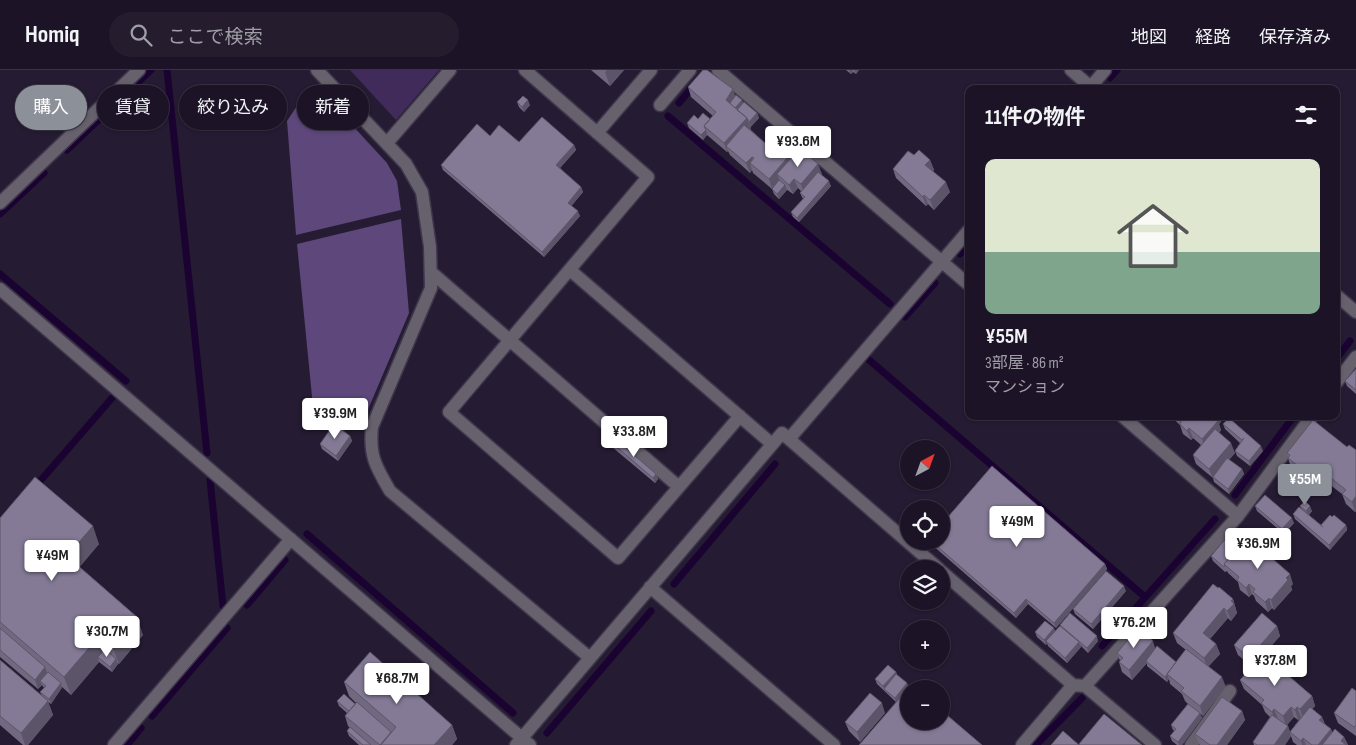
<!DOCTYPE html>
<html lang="ja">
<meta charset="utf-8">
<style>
body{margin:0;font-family:"Sofia Sans Condensed","Noto Sans JP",sans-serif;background:#251d2e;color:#f1f3f6;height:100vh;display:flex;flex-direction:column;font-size:19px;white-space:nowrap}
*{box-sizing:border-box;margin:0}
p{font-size:16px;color:#a09ea7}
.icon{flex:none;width:28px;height:28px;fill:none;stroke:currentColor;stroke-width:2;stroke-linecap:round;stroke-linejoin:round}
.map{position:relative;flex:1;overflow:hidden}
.details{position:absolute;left:965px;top:15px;width:375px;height:335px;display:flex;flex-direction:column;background:#1c1426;border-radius:10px;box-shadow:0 1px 4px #0004,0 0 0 1px #3a3343}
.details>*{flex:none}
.hud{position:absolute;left:15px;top:15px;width:475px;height:45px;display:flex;gap:10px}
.needle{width:32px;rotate:41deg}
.tools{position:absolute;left:900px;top:370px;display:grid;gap:10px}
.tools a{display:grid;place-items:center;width:50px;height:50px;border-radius:50%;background:#1c1426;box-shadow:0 1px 4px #0004,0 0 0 1px #3a3343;font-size:25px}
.price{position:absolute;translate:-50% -42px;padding:0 11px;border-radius:5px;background:#fff;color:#222;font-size:16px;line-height:32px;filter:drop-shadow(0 1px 2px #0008)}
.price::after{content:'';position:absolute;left:50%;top:30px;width:15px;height:11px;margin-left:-8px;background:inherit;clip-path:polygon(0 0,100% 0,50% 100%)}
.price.on{background:#8c9099;color:#fff}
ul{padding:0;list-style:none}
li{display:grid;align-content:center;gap:10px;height:265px;padding:0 20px}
li span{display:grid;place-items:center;height:155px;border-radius:10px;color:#555}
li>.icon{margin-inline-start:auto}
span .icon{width:90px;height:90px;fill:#fffc;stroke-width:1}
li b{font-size:21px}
h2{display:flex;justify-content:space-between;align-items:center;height:60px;padding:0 20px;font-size:21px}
.chip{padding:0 18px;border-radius:22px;background:#1c1426;box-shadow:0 1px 4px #0004,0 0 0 1px #3a3343;font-size:18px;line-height:45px}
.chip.on{background:#8c9099;color:#fff}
header{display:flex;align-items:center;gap:30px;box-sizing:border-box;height:70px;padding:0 25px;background:#1c1426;border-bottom:1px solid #3a3343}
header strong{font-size:24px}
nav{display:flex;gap:28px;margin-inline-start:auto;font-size:18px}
.search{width:350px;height:45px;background:#251d2e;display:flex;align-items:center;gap:12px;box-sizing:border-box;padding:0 18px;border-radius:28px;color:#a09ea7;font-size:19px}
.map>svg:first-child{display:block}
</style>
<header>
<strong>Homiq</strong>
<div class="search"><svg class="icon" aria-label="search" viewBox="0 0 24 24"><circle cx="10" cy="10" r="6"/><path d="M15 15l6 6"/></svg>ここで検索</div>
<nav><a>地図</a><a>経路</a><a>保存済み</a></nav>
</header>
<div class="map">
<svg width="1356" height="675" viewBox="0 0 1356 675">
<rect width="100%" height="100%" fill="#251b32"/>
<path fill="#402b5a" d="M350,0H439L396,50Z"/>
<path fill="#5d477b" d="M301,30L320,36L334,49L352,55L387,93L397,111L401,140L296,165L287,51Z
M401,149L409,243L361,356C347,361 332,356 315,357L297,174Z"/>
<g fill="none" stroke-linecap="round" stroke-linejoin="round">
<path stroke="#1a0331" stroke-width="7" d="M167,0L207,383
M1110,8L1117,0
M679,33L695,14
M668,46L890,234
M67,80L151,0
M0,144L44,103
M960,184L969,174
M0,204L126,311
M905,247L935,213
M868,289L1145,527
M1336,289L1350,271
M210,410L223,536
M35,417L112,328
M1235,425L1294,346
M307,464L513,643
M674,514L775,394
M247,535L285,490
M1102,576L1215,449
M152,646L227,558
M547,663L651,541
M127,675L141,658
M1036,675L1082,628"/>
<g stroke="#3f364c" stroke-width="15">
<path id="lane" d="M317,0L406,94L422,122L430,177L431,218L372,357C369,386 376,397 390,421L590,588
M525,0L648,107L449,342L618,488L740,346
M597,63L651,0
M387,73L450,0
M570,200L772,374
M431,202L679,417
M1191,675L1230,621"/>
</g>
<g stroke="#3f364c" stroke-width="15">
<path id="street" d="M718,0L969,215
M1071,0L1093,19
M1089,19L1105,0
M660,35L690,0
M0,133L139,0
M0,219L530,675
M1336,225L1356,242
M1336,313L1356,287
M1122,346L1238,446
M789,369L969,160
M941,501L1073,615L1085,616L1238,446L1312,346
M650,517L834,675
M1085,616L1155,675
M114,675L291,469
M516,675L782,363L939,499
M1022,675L1073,615"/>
</g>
<use href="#lane" stroke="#66616d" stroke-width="12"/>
<use href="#street" stroke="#66616d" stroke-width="12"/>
</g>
<path fill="#726981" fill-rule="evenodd" d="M591,0H624L610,16Z
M846,0H859L856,4L853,2L851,4Z
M688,17L735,27L742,30L743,33L757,43L759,48L750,57L751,58L750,59L765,73L778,75L794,80L795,84L822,104L821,105L831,116L799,152L793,147L791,142L803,129L800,123L801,121L798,118L793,124L786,119L787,120L779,129L774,124L772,119L753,103L752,100L750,103L730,85L728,81L727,82L707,65L703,70L689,58L687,53L698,49H710L713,46L691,27Z
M517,32L530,35L524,42L519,37Z
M519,72L574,75L576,80L560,98L581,117L583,122L571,136L580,146L544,187L443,100L441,95Z
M914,85L930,90L934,100L933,101L950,122L934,140L928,134L926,136L896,108L893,99Z
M1356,299V324L1347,316L1345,311Z
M1170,346H1221L1222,350L1219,354L1221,360L1219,363L1235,383L1229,390L1242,399L1244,404L1229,424L1214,412L1213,408L1196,394L1193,385L1201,375L1193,368L1191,370L1183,364L1180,355Z
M1223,354L1263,381L1250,396L1237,386L1235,381L1240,373L1225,359Z
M350,366L352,371L338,391L322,379L320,374Z
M611,372L656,404L658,409L655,413L612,377Z
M1347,377L1356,380V441L1355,442L1346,434L1342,424L1329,414L1321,422L1291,398L1288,388V387L1287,383Z
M1255,436L1294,453L1284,464L1257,441Z
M1300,436L1312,441L1309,445L1321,455H1346L1347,460L1330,480L1295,449L1293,444L1301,439Z
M0,448L99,474L79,497L143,565L119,594L118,593V594L112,602L99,592L71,625L62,617L51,634L48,632L53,645L28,675H23L0,655V590L42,626L40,622L44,618L42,615L38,619L0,587Z
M1247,470L1267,480L1269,486L1293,514L1291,516L1292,520L1274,540L1272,538L1268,542L1256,531L1254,526L1252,524L1249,527L1240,520L1238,512L1228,503L1227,501L1225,502L1213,491L1211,486Z
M930,471H941L1105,494L1107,499L1056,558L1028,534L1016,548L931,474Z
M1218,518L1233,529L1237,543L1231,551L1228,548L1210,569L1216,574L1220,584L1208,597L1226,617L1203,646L1200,643L1202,648L1182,675H1177L1172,671L1170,666L1175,661L1173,660L1171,655L1188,634L1185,631L1182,624L1170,614L1169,609L1167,612L1147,596V593L1132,610L1122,602L1119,592L1120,591L1117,583L1156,579L1176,592L1186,580L1177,573L1173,563Z
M1126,521L1093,559L1075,544L1073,539Z
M1060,555L1098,571L1088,583L1080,575L1081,577L1067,593L1048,576L1047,573L1046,575L1037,567L1035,562L1054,558L1055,562L1061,557Z
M1277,556L1280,566L1264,584L1312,626L1315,636L1312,639L1322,647L1325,654L1331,659L1332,663L1344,667L1348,675H1297L1293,672L1291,666L1285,675H1254L1253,672L1270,647L1265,642L1262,635L1244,619L1240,610L1252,597L1238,585L1234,575ZM1294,647L1298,650L1301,647L1290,662L1288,656L1287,655Z
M896,602L897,605L907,613L908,618L896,632L877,614L875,609Z
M344,612L452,655L457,669L452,675H371L348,656L345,646L347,643L339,636L337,631L355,634L356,633L349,626Z
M1356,621V666L1338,653L1334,643Z
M1242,641L1245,650L1227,675H1200L1199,674L1195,664Z
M885,643L860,672L849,661L845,652Z
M347,661L371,675H359L349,666Z"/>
<path fill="#5c5569" d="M607,0H624L610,16L605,2Z
M849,0H852L853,2L851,4Z
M854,0H859L856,4Z
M733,19L736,29L731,37L726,30Z
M528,30L530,35L524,42L522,37Z
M742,30L744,35L738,42L734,39Z
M757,43L759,48L751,57L749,52Z
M747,48L751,58L730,79L726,76L728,81L727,82L724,73Z
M706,60L707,65L703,70L701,65Z
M574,75L576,80L558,100L556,95Z
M794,80L797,90L777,104L780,111L772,119L769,109Z
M752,87L755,96L750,93L752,100L750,103L746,93Z
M930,90L934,100L929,105L925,95Z
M818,94L822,104L804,124L801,114Z
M794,109L798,118L793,124L789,115Z
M829,111L831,116L799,152L797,148Z
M946,112L950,122L934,140L930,130Z
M785,115L787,120L779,129L777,124Z
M581,117L583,122L570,138L568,133Z
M924,125L928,134L926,136L923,127Z
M578,141L580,146L544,187L542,182Z
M1213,346H1221L1222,350L1219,354L1221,360L1205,379L1202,369Z
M1189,358L1193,368L1191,370L1187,361Z
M350,366L352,371L338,391L336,386Z
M1231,373L1235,383L1213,409L1209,399Z
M1261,376L1263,381L1250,396L1249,391Z
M1242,399L1244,404L1229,424L1228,419Z
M656,404L658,409L655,413L653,408Z
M1326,404L1329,414L1321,422L1318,412Z
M1356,426V441L1355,442L1352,432Z
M1310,436L1312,441L1308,446L1306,441Z
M1292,448L1294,453L1284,464L1282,459Z
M1346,455L1347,460L1330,480L1329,475Z
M93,456L99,474L74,504L67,486Z
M1105,494L1107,499L1056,558L1054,553Z
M1290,504L1293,514L1291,516L1292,520L1274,540L1271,530Z
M1249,514L1252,524L1249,527L1246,518Z
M1124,516L1126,521L1093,559L1091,554Z
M1269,528L1272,538L1268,542L1265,532Z
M1026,529L1028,534L1016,548L1014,543Z
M1233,529L1237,543L1231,551L1227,541L1231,531Z
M1224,538L1228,548L1207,572L1203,563Z
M137,547L143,565L119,594L112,576Z
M1277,556L1280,566L1253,597L1249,588Z
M1054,558L1055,563L1046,571L1047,573L1046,575L1044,570Z
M100,565L107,583L98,587L99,592L71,625L64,607Z
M1097,566L1098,571L1088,583L1087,578Z
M1153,571L1156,581L1146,591L1147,593L1132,610L1129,600Z
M1079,572L1081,577L1067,593L1065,588Z
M1216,574L1220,584L1207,598L1204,588Z
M116,589L118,594L112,602L110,597Z
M45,597L49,607L40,611L42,615L38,619L35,610Z
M896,602L898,607L884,619L885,621L883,616Z
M1167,604L1169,609L1167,612L1165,607Z
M1222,607L1226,617L1203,646L1200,636Z
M61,613L62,618L51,634L49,629Z
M907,613L909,618L896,633L895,628Z
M1312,626L1315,636L1303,649L1300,639Z
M48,631L53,645L28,675H25L21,663Z
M882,633L885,643L860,672L857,662Z
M1291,637L1294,647L1286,656L1283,646Z
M1297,637L1301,647L1298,650L1295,640Z
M1274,639L1278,649L1275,651L1272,642Z
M1242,641L1245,650L1227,675H1217Z
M1200,643L1202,648L1182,675H1179L1178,672Z
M1322,647L1325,657L1319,650Z
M452,655L457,669L452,675H434Z
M1288,656L1291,666L1285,675H1274Z
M1331,659L1334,669L1329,675H1318Z
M1344,667L1348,675H1342L1341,671Z
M1303,668L1306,675H1302L1301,671Z"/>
<path fill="#847a96" stroke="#5c5569" d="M703,0H707L733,19L726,30L747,48L724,73L704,56L716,42L688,17Z
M736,25L742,30L735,38L730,33Z
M523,26L528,30L522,37L517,32Z
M744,32L757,43L749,52L747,48L737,40Z
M703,43L710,49L704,56L706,60L701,65L687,53L694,45L698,49Z
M542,47L574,75L556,95L581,117L568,133L578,141L542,182L441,95L477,54L490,66L499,55L519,72Z
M744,55L765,73L769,68L778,75L782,70L794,80L769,109L750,93L754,88L752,87L746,93L726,76Z
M800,78L818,94L801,114L794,109L789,115L777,104Z
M919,80L930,90L925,95L946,112L930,130L924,125L923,127L893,99L908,81L914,85Z
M818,102L829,111L797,148L791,142L805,127L800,123Z
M779,110L785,115L777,124L772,119Z
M1356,299V320L1345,311Z
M1178,346H1213V347L1218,351L1202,369L1189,358L1187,361L1180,354L1182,349Z
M1229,348L1261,376L1249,391L1235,381L1244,368L1242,370L1223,354Z
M1313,350L1347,377L1349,375L1356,380V426L1352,432L1342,424L1346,420L1326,404L1318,412L1288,388L1290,385L1287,383Z
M334,354L350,366L336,386L320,374Z
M1215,359L1231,373L1209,399L1193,385Z
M614,368L656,404L653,408L611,372Z
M1227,388L1242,399L1228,419L1213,407Z
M992,396L1105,494L1054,553L1026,529L1014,543L931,471H941V455Z
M35,407L93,456L67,486L137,547L112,576L100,565L64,607L0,552V448Z
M1265,425L1292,448L1282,459L1255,436Z
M1305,431L1310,436L1306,441L1300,436Z
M1299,437L1323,457L1321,455L1330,445L1332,447L1334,445L1346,455L1329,475L1293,444Z
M1234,459L1247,470L1224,494L1225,496L1224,497L1211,486Z
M1251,466L1267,480L1265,482L1290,504L1286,508L1288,510L1271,530L1269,528L1265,532L1253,522L1255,519L1249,514L1246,518L1237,510L1239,507L1224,494Z
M1106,501L1124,516L1091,554L1073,539Z
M1213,514L1218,518L1219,517L1233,529L1231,531L1234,534L1227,541L1224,538L1203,563L1216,574L1204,588L1173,563Z
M1070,543L1097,566L1087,578L1060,555Z
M1262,543L1277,556L1249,588L1234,575Z
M1045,551L1054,558L1044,570L1035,562Z
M1060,556L1079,572L1065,588L1046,571Z
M0,558L45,597L35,610L0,580Z
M1138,558L1153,571L1129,600L1119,592L1123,588L1117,583Z
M1157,576L1176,592L1165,607L1146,591Z
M105,579L116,589L110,597L98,587Z
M1186,579L1222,607L1200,636L1181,621L1184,618L1167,604Z
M370,582L452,655L434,675H381L396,657L344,612Z
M1263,584L1312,626L1300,639L1297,637L1295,640L1291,637L1283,646L1274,639L1272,642L1261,633L1264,630L1240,610Z
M0,590L48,631L21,663L0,646Z
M888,595L896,602L883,616L875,609Z
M48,602L61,613L49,629L40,622L46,616L40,611Z
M896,604L907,613L895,628L884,619Z
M912,614L917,619H909V651H941V640L982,675H859Z
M1352,618L1356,621V655L1354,657L1334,643Z
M870,623L882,633L857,662L845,652Z
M344,624L355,634L349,641L337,631Z
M1222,627L1242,641L1217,675H1210L1195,664Z
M357,632L391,662L380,675L345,646Z
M1188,634L1200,643L1178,672L1170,666L1176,659L1171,655Z
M1310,637L1322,647L1319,650L1331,659L1318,675H1312L1303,668L1301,671L1290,662Z
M1104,644L1142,675H1080L1079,674Z
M1272,645L1288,656L1274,675H1257L1253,672Z
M350,657L371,675H363L347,661Z
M1335,659L1344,667L1341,671L1346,675H1322Z
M1063,661L1079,675H1051Z"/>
</svg>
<div class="tools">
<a><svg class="needle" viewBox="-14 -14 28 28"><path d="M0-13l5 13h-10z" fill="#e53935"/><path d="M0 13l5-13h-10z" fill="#a09ea7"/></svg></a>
<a><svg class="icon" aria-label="locate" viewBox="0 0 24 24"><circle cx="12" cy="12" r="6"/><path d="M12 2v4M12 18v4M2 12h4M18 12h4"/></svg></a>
<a><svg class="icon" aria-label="layers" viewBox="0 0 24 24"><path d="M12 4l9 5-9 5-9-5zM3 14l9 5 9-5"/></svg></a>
<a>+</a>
<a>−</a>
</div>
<b class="price" style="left:798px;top:98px">¥93.6M</b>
<b class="price" style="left:335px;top:370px">¥39.9M</b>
<b class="price" style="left:634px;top:388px">¥33.8M</b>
<b class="price on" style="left:1305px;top:436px">¥55M</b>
<b class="price" style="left:1017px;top:478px">¥49M</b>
<b class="price" style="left:1258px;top:500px">¥36.9M</b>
<b class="price" style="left:52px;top:512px">¥49M</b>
<b class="price" style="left:1134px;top:579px">¥76.2M</b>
<b class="price" style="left:107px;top:588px">¥30.7M</b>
<b class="price" style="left:1275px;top:617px">¥37.8M</b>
<b class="price" style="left:397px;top:635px">¥68.7M</b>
<div class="hud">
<a class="chip on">購入</a>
<a class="chip">賃貸</a>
<a class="chip">絞り込み</a>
<a class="chip">新着</a>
</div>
<section class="details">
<h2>11件の物件<svg class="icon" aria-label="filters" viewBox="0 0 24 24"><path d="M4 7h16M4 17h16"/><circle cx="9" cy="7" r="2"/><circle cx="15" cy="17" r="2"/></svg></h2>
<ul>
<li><span style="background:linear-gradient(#dfe7d0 60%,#7fa58c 0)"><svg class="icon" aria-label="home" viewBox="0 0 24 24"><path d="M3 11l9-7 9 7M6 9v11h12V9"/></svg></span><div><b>¥55M</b><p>3部屋 · 86 m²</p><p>マンション</p></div></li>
</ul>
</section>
</div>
